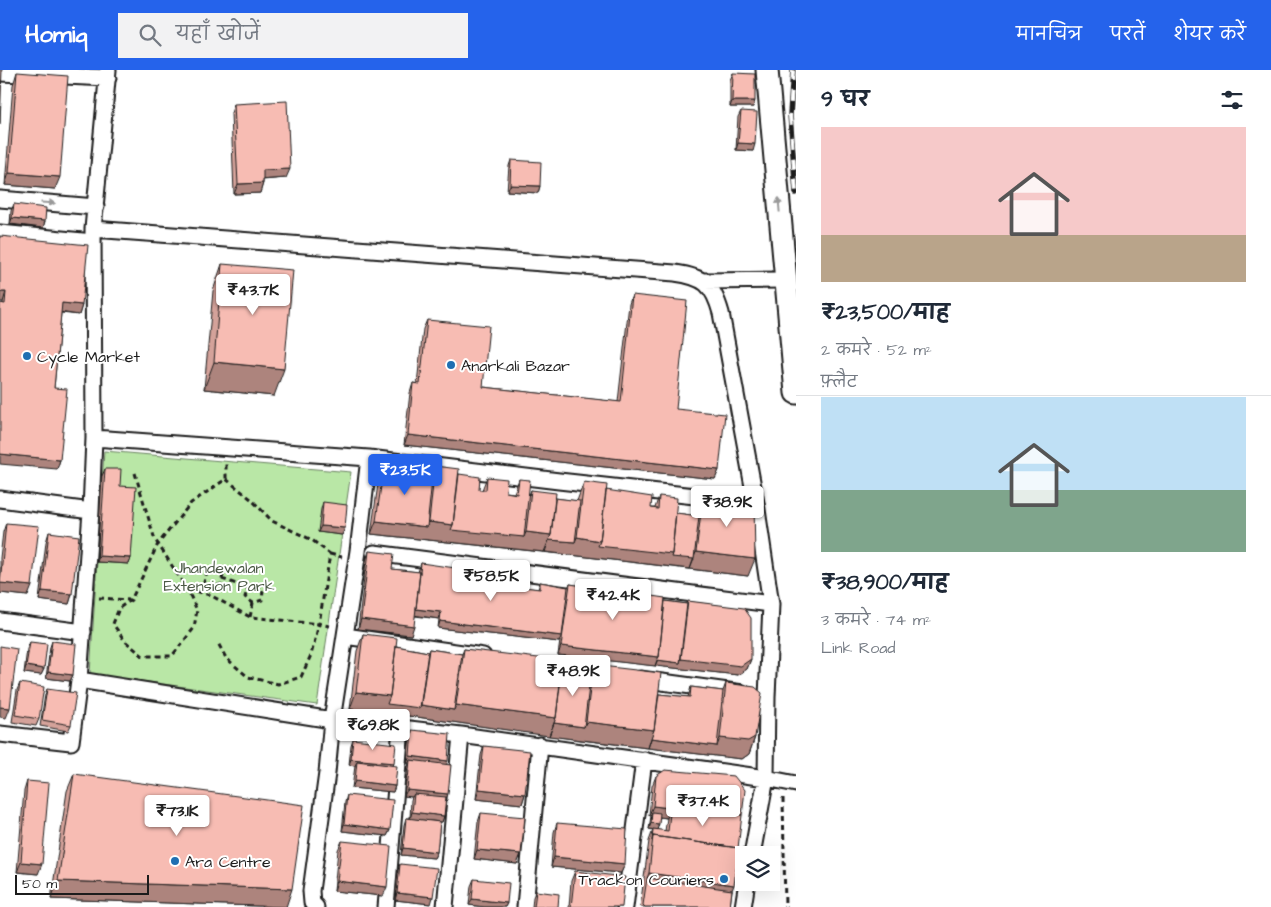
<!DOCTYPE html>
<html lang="hi">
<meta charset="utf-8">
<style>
body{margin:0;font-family:"Architects Daughter","Playpen Sans Deva",sans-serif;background:#f2f2f3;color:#1f2937;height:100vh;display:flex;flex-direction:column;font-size:19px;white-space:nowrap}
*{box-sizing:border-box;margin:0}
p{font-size:16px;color:#747a83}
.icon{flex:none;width:28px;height:28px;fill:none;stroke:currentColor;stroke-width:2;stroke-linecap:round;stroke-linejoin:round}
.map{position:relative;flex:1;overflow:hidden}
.drawer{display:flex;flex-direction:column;background:#fff;width:475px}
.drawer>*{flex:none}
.buttons{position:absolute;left:735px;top:776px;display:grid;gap:10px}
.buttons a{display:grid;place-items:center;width:45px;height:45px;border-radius:0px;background:#fff;box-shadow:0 5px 20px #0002;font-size:25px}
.scale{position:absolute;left:15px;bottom:12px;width:134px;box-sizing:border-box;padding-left:5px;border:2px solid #1c1c1c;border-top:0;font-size:14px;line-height:18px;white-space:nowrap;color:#1c1c1c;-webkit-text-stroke:4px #fff;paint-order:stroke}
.price{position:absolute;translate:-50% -42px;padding:0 11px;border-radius:5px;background:#fff;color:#222;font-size:16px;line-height:32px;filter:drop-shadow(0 1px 2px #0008)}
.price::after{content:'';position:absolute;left:50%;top:30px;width:15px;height:11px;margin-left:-8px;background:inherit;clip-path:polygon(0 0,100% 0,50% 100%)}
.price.current{background:#2563eb;color:#fff}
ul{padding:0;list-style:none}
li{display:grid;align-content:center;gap:10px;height:265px;padding:0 25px}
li+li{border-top:1px solid #e0e1e3}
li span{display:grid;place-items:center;height:155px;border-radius:0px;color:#555}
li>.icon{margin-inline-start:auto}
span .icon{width:90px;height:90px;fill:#fffc;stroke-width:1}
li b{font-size:21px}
h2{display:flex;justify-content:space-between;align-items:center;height:60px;padding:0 25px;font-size:21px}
header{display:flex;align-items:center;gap:30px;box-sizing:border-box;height:70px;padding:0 25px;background:#2563eb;color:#fff}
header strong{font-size:24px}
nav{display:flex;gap:28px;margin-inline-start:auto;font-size:18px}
.search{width:350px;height:45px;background:#f2f2f3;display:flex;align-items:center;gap:12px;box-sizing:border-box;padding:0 18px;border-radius:0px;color:#747a83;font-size:19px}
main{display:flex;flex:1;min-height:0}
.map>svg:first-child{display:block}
</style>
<header>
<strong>Homiq</strong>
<div class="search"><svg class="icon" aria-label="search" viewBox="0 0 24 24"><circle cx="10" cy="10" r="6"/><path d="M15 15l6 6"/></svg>यहाँ खोजें</div>
<nav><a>मानचित्र</a><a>परतें</a><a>शेयर करें</a></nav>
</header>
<main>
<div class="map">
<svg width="796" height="837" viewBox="0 0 796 837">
<rect width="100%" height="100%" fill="#fff"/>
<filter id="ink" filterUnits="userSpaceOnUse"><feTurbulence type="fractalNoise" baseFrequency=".02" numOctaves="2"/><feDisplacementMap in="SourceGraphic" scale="10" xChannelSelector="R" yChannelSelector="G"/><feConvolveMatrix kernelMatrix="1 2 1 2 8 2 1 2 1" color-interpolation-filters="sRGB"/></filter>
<g filter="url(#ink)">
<path fill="#b9e7a6" stroke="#6a8261" d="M104,381L351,402L317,635L90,604Z"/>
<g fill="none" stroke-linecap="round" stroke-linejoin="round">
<g stroke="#1c1c1c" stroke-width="19">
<path id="street" d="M0,3L108,8
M0,129L96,137
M93,159L675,203C704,207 713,214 721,243L756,433L771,534L767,627L766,708L752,785
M0,163L93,172
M704,211L786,210
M94,368L369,388
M0,429L91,441
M374,483L771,534
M0,551L83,562
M345,566L483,586
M640,609L743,623
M79,610L332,650L461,665L766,708L796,714
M0,664L71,672L79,610L91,441L94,368L93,159L108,0
M316,837L312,833L311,821L327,703L332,650L358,481L369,388L559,411L722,429
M386,837L401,657
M445,837L461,665
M525,837L540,675
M625,837L644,690
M743,837L747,812"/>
</g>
<g stroke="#1c1c1c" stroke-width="25">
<path id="secondary" d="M767,0L796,323"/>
</g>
<path stroke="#1c1c1c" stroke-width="3" stroke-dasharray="5 4" stroke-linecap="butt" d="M135,403L155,470L158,474L187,519L197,540L194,558L172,586H143L125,571L113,554L119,538L131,530L158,474L191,433L226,409V394
M226,409L251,429L272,451L312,470L330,484L319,554L330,556
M330,484L342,487
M216,499L223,505L221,514L212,518L204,512L207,502Z
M222,509L248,518
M256,515L263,520L262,530L253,533L245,527L248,518Z
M188,519L210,525L250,547L319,554L311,585L301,607L278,614L248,607L226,588L218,573
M99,528L130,530
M250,547L253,533
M783,728L785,837"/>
<use href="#street" stroke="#fff" stroke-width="15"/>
<use href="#secondary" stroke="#fff" stroke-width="21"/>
<g stroke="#1c1c1c" stroke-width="5.5">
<path id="rail" d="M793,0L790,45L796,123"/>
</g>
<use href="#rail" stroke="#fff" stroke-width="4" stroke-dasharray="11" stroke-linecap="butt"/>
</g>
<path fill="#d4a29a" stroke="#1c1c1c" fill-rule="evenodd" d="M17,2L55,119L5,115L13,15Z
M733,3L753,37H730V10Z
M234,34L286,108L263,110V113L260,123L234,124L231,43Z
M741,41L753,81L736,80L738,47Z
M511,90L540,116L538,123L507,121L509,96Z
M14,134L45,151L43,158L10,154L11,141Z
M0,166L82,235L79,245L61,243L54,318L60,390L57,399L3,233Z
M222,194L274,326L204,319L213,221Z
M632,225L676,339L719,400L715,409L404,375L410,323L413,313L417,314L423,259L427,250L483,317L618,332L629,234Z
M384,395L433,401L435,396L459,404L479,420H482L487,407L506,422L514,423L519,409L529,425L531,420L555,428L577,431L584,412L651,438H655L659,426L676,443L697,446L703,427L748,506L570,485L447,472L371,464L379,407Z
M105,399L120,416L131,488L129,494L97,492L102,406Z
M323,432L345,458L342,465L318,462L321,439Z
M6,453L28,526L0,523V488L3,462Z
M49,462L72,524L69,534L39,530L46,472Z
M369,481L392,499L418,502L421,493L468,510L538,519L540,512L568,517L570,514L665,531L687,534L688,531L751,589L747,599L738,605L558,585L560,571L559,572L438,558L439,549L415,546L411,565L358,559L366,491Z
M363,564L396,576L428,582L429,579L462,584L464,579L562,596L591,600L593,595L659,624L688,627L691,617L723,621L726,613L755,667L749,684L742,689L580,670L417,647L350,639L357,581Z
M52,571L73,605L70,611L46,608L50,577Z
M30,572L44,599L41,605L24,603L27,579Z
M20,613L39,649L36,656L12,652L17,620Z
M47,619L71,655L68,661L40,656L45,625Z
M412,660L446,694V731L444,746L442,752H440L437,782L434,788L401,785L404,755L406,748H410L411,730L412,727L404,726L408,697L409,693H407L410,666Z
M353,669L394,693L393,695L395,716L393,722L352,718L355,696L349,695L351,675Z
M484,676L525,724L522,734L476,729L481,685Z
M74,704L286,837L51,829L67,721Z
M656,706L732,820L730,837H640L649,771L653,760L649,759L651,746L649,745L652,716ZM660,747L667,748L665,761L657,760Z
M27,711L38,804L17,802L24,721Z
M347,725L390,760L387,766L342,761L345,732Z
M481,743L521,784L517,794L474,789L478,752Z
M557,753L625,794L621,803L551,797L554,762Z
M342,771L383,826L334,821L338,780Z
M400,794L431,834L395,830L398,800Z
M575,801L622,837H569L571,811Z
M474,809L507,833L505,837H484L469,835L471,816Z
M536,821L558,837H532L533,827Z"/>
<path fill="#ad847d" stroke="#1c1c1c" d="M732,31H755L753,37H730Z
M738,73L755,74L753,81L736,80Z
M290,99L286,108L259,110L263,100Z
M9,103L60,107L55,119L5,115Z
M263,113L260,123L234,124L238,114Z
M510,115L540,116L538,123L507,121Z
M12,148L45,151L43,158L10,154Z
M0,222H6L3,232H0Z
M62,233L82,235L79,245L59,242Z
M214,292L284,299L274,326L204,319Z
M408,365L719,400L715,409L404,375Z
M0,384L60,390L57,399L0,394Z
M376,451L427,457L429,452L453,455L524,467L526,462L551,465L544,482L371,464Z
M321,456L345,458L342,465L318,462Z
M577,467L600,471L672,484L694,489L690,499L545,482L549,470L575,472Z
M696,482L755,489L748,506L690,499Z
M99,486L131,488L129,494L97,492Z
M0,513L32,516L28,526L0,523Z
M42,521L72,524L69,534L39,530Z
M415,539L441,542L439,549L413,545Z
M361,549L414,556L411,565L358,559Z
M440,551L562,566L559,572L438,558Z
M561,576L659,587L655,596L558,585Z
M681,589H751L747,599L738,605L655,596L657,590L680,593Z
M26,596L44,599L41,605L24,603Z
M48,602L73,605L70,611L46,608Z
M356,622L390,626L420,638L421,635L454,640L456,635L556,648L549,666L417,647L350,639Z
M0,637L10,638L6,648L0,647Z
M586,652L654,660L648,678L549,666L554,653L584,657Z
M755,667L749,684L742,689L648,678L651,668L717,676L720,668Z
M410,686L448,691L445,698L410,690L409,693H407Z
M351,689L394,693L391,700L357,691L355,696L349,695Z
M355,711L395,716L393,722L352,718Z
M479,719L525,724L522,734L476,729Z
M407,720L448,724L445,731L414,724L412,727L404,726Z
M653,736L670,738L667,748L652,746V742L651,746L649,745Z
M412,742L444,746L442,752L410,749Z
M651,753L659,754L657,760L649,759Z
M344,754L390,760L387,766L342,761Z
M403,778L437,782L434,788L401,785Z
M477,780L521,784L517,794L474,789Z
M554,787L625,794L621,803L551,797Z
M21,792L42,794L38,804L17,802Z
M649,803L734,815L727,833L647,808Z
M58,811L292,819L286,837L51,829Z
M337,811L387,817L383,826L334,821Z
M397,823L433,827L431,834L395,830Z
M472,829L507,833L505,837H484L469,835Z"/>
<path fill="#f7bcb3" stroke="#1c1c1c" d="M0,0H2L0,54Z
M17,2L68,6L60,107L9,103Z
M733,3L755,4V31H732Z
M287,31L290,99L263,100V113L238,114L234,34Z
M741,41L757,42L755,74L738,73Z
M511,90L541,92L540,116L510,115Z
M14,134L46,138L45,151L12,148Z
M0,166L88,175L82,235L62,233L54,318L67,319L60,390L0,384V233L5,234L6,222H0Z
M222,194L293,200L284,299L214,292Z
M632,225L687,231L676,339L725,344L719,400L408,365L413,313L420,314L427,250L489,256L483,317L621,332Z
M384,395L433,401L427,457L376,451Z
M435,396L459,399L453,455L429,452Z
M105,399H121L120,416L136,417L131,488L99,486Z
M459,404L480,407L479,420H486L487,407L507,409L506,422L517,424L519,409L530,410L524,467L451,460L453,455Z
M584,412L607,415L600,471L577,467Z
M531,420L556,423L551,465L526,462Z
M606,420L652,427L651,438L658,439L659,426L677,428L672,484L598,476L600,471Z
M703,427L754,432L755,489L696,482Z
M555,428L580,431L575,472L549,470L551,465Z
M323,432L347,435L345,458L321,456Z
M676,443L699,446L694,489L671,487L672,484Z
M6,453L39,456L32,516L0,513Z
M49,462L79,466L72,524L42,521Z
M369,481L394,484L392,499L420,502L414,556L361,549Z
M421,493L469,500L468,510L540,519V512L568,517L562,566L440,551L441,542L416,539Z
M570,514L665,528L659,587L561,576Z
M665,531L687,534L680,593L657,590L659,587Z
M688,531L744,538L751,548V589L741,596L681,589Z
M363,564L397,568L390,626L356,622Z
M52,571L76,574L73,605L48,602Z
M30,572L47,574L44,599L26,596Z
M0,576L17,579L10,638L0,637Z
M396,576L428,582L420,638L387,634L390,626Z
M429,579L462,584L454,640L421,635Z
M464,579L563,591L556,648L456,635Z
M593,595L661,603L654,660L586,652Z
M562,596L591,600L584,657L554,653L556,648Z
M20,613L44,617L39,649L15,645Z
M726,613L755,617L762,623L755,667L748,671L720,668Z
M691,617L723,621L717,676L651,668L654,660L659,624L690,627Z
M47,619L76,623L71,655L42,650Z
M412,660L450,664L448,691L410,686Z
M353,669L396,674L394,693L351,689Z
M484,676L530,681L525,724L479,719Z
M410,690L451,695L448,724L407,720Z
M357,691L397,696L395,716L355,711Z
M665,700L734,706L745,720L742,745L671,735L670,738L653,736L656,706Z
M74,704L304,735L292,819L58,811Z
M27,711L49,713L42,794L21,792Z
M414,724L446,727L444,746L412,742Z
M347,725L393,730L390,760L344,754Z
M671,735L742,745L738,778L653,766L652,771L653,759L668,761Z
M652,742L660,743L659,754L651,753Z
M481,743L525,747L521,784L477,780Z
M406,748L440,752L437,782L403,778Z
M557,753L627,759L625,794L554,787Z
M653,766L739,778L734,815L649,803Z
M342,771L391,776L387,817L337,811Z
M400,794L437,798L433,827L397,823Z
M575,801L625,807L622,837H571Z
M647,808L732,820L730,837H645L643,835Z
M474,809L509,813L507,833L472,829Z
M536,821L559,824L558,837H534Z"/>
<defs><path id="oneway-solid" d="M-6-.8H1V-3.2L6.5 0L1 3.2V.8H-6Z" transform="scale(1.25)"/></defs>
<g fill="#999">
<use href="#oneway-solid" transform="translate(48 133) rotate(4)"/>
<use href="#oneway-solid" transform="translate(779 135) rotate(-95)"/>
</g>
</g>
<g fill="#1f6fb2" stroke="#fff" stroke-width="2">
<circle cx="27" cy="286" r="5"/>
<circle cx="451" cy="295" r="5"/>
<circle cx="175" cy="791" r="5"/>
<circle cx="724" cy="809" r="5"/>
</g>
<g text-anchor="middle" stroke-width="4" stroke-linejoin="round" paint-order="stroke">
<g font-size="16" fill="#1c1c1c" stroke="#fff" text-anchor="start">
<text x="37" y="292">Cycle Market</text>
<text x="461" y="301">Anarkali Bazar</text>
<text x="185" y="797">Ara Centre</text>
<text x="714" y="815" text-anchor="end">Trackon Couriers</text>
</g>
<g font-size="16" fill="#4b5945" stroke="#fff">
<text x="219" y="503">Jhandewalan<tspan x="219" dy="18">Extension Park</tspan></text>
</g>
</g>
</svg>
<div class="buttons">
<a><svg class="icon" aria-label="layers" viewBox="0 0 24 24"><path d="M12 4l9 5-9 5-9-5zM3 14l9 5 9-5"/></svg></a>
</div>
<div class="scale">50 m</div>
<b class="price" style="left:253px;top:246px">₹43.7K</b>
<b class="price current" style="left:405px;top:426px">₹23.5K</b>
<b class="price" style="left:727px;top:458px">₹38.9K</b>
<b class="price" style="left:491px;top:532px">₹58.5K</b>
<b class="price" style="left:613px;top:551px">₹42.4K</b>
<b class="price" style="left:573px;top:627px">₹48.9K</b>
<b class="price" style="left:373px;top:681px">₹69.8K</b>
<b class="price" style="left:703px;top:757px">₹37.4K</b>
<b class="price" style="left:177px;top:767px">₹73.1K</b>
</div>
<section class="drawer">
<h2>9 घर<svg class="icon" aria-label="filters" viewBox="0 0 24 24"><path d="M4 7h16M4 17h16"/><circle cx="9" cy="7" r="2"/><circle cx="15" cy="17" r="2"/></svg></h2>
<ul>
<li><span style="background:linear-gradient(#f6c9c9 70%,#b9a48a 0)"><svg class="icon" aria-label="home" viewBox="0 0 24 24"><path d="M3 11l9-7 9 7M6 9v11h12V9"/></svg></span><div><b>₹23,500/माह</b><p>2 कमरे · 52 m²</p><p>फ़्लैट</p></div></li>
<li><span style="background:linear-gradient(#bfe0f5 60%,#7fa58c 0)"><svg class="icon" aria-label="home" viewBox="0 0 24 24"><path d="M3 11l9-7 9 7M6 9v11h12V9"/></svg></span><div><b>₹38,900/माह</b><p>3 कमरे · 74 m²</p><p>Link Road</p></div></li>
</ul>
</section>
</main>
